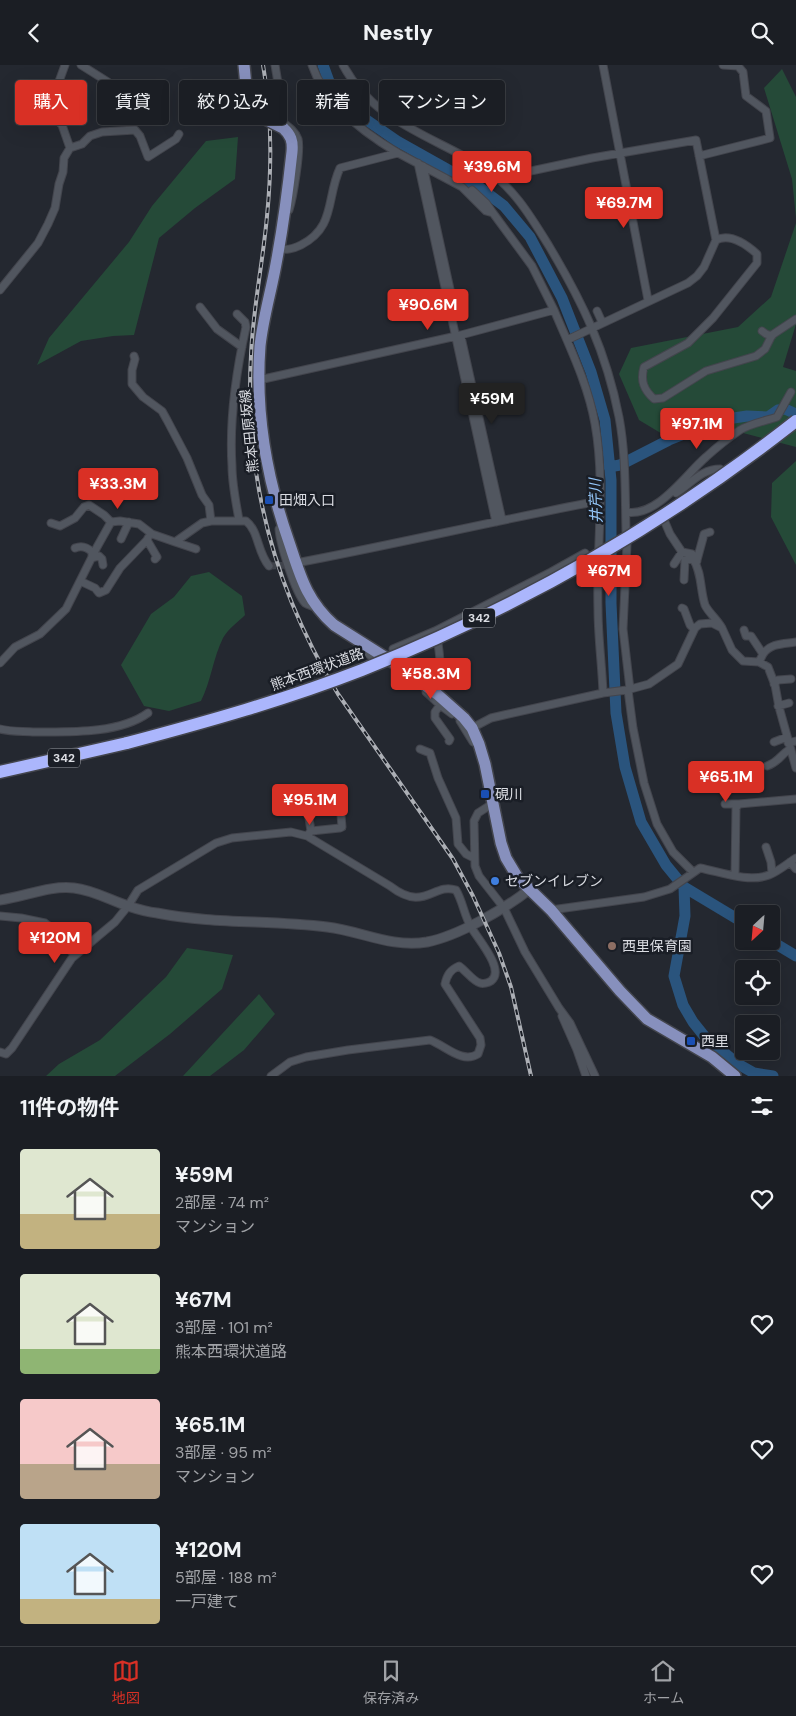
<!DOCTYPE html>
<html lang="ja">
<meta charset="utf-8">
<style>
body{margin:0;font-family:"DM Sans","Noto Sans JP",sans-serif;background:#24272c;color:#f1f3f6;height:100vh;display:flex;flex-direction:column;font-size:19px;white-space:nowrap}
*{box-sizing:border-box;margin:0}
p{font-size:16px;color:#a0a2a6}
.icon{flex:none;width:28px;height:28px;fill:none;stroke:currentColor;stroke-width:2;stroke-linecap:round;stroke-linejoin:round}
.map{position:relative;height:1011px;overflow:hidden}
.side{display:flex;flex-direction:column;background:#1b1e24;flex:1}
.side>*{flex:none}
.hud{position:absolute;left:15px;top:15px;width:500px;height:45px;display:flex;gap:10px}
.needle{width:32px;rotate:206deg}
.tools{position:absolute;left:735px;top:840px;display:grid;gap:10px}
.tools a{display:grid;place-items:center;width:45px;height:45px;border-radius:5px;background:#1b1e24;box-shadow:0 5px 20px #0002,0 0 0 1px #393c41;font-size:25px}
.price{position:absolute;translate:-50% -42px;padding:0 11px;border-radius:5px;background:#d93025;color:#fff;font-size:16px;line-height:32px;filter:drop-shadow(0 1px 2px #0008)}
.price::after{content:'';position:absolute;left:50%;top:30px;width:15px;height:11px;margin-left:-8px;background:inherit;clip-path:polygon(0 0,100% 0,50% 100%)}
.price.active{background:#222;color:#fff}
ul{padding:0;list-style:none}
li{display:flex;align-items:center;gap:15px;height:125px;padding:0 20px}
li span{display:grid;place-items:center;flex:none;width:140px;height:100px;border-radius:5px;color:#555}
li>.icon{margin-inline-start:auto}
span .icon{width:60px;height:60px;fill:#fffc;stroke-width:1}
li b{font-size:21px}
h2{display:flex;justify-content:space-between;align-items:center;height:60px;padding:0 20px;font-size:21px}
.chip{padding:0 18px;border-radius:5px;background:#1b1e24;box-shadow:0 5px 20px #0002,0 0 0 1px #393c41;font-size:18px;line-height:45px}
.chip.active{background:#d93025;color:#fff}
header{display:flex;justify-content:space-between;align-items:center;height:65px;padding:0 20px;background:#1b1e24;font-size:22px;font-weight:800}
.menu{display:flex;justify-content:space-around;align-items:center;height:70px;border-top:1px solid #393c41;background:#1b1e24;font-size:14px;color:#a0a2a6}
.menu a{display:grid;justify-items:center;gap:2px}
.menu .active{color:#d93025}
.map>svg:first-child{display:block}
</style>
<header><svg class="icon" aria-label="back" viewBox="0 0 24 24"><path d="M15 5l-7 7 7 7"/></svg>Nestly<svg class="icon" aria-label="search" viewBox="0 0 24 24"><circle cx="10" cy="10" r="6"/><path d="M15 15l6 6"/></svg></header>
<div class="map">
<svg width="796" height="1011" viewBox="0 0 796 1011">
<rect width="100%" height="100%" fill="#242830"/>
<path fill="#254a38" d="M782,4L796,32V153L792,114L764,23Z
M238,72L235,114L195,143L159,173L134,270L113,271L81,276L37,300L49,273L129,177L152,141L206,76Z
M796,158V259L783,302L796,306V382L709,359L669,373L639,355L619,309L631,283L738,262L771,232Z
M796,396V500L771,452L772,418Z
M209,507L242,531L245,550C238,557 228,564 223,573C213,593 211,616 201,636L169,646L144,641L121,600L151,549L174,532L191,511Z
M187,883L233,890L222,924L170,969L115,1011H46L59,999L100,975L166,912Z
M259,929L275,949L244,985L210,1011H183Z"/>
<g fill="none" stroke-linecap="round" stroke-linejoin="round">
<path stroke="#2a547d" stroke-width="11" d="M323,0L331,22L355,47L397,76L479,122L504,141L530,172L562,233L591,307L605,355L611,415V538L616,648L625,702L641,757L666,800L684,822L685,851L674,911L683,940L693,957L705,972L738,999L754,1008L773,1011
M609,402L620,400L669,375L694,365L708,364L727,354L747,351L768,352L778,345L785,344L796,349
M684,822L744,858
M771,876L796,891"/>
<path stroke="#3f434b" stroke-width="7" stroke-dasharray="7 3.5" stroke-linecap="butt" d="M269,501L288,500"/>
<g stroke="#43454d" stroke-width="9">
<path id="minor" d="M81,0L108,17
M275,0L280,30L282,57C289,62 295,66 298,74C301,85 293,133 289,145
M343,0C373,56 430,70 481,101C512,120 530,150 549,181C583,238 606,286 619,352C626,389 625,428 626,466
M603,0L648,235
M70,83L82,79L90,71L102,67L135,65L140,71L148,92L176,74L179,69
M398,88L462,122L486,146L493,148L532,201L554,245
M699,91L770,73L766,46L746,31L743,7L738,1L723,0
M418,98L496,457
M423,101L455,247
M498,113L592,93L696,75L716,175L704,202L697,211L688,218L567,275
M472,125L486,138L493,148
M716,175C730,168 747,180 757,189V198L713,253L688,278L644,302C640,316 644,325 654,334L663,333L706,306L756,291L765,284L772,270L796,254
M278,183C285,186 295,183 301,180C336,162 326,133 340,103L398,88C364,68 325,39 312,0
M0,225L38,178L48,159L55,143L59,119L63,107L64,93L70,83L62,60L55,53L53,33L65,0
M200,242L217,264L242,282
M597,246L602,257
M237,249L245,257L246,262C236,307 229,354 232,401C232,419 236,437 239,455
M762,266L766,269L772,271
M461,272L502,455
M134,291L135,294L132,305V319L143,332L162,346L167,355L187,393L202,430L209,440L211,456
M259,315L461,270L554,245C570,283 588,319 595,359C606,420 596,483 598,544C598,572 602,600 603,628
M676,428C691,419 701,404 720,404
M626,447C657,453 686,409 706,392C717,382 728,373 740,365C750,359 765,356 777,352L791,327
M664,455L670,469L682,487L692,489L697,495V496
M51,458L60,461L75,453L84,442L89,440L104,450L111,457
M283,459L279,464C280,479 295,527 305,538C308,540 313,541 316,543
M148,473L147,475L157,492L155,494
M121,474L129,457
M175,477L196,484
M627,479L623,564L630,624
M75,483C82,480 87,482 92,487V493L99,491L102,494L103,500
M697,495L703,473L704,469L710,467
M296,498C397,479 498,455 599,436
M674,499L682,487
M684,515L685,495L693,494C702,507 700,525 705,540C708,547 717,554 722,563
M80,516L95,523L99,528L106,525L120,503L147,475
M682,543L684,544L690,560L694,564
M744,565L746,571H751L763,589L759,597
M436,569L435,566L551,507L585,488
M360,582L371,591L382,597
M393,584L435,566
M763,589C771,578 783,579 796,577
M0,598L15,582L40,569L66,544L97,482L111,457L120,456L139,459L152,469L175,477L202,458L211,456H246C259,466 257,487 269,501
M774,619L778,615L791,614
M428,623C443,605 441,595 437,573
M628,625L633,663L644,718L657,759L673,787L693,807
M426,627L440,640
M778,641L789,638
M460,656L473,677
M472,663L491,653L504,650L603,628L627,625L649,619L678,599L695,563L700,559L712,558L722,563L732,585L743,596L759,597L768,602L775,620L779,642L796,703
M0,664C11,667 23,666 35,667C69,667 119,669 148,648
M449,676L450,674L435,653V647L440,640L452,649
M774,677L787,672
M788,678L796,676
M420,684L430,688L438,713L456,753L458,779L466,789L474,793
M767,701C779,697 780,690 790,684
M492,739L478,748L474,756L475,801L479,811L504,843L525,887L559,943L570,958L595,1011
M725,739H739
M307,771L311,766L340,763L342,762L340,738L338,736L309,739L307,741L311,766
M766,782L771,797L772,808
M790,797L796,804
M735,810L736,743L739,739L796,734
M551,845L644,832L670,824L700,803C721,807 748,818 769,810C779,806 788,798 796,793
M0,851L21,853L45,858L49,861L59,874L75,890
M562,951L577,985L586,1011
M0,987L6,989L12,983L72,893L115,857L128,841L138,825L216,778L232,773L291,767L307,771L390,821C425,848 433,817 456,825C463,837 464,850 471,862C477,873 506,905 491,916C488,918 483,919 480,918C474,917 465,905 459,901C450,905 447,910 445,919L480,973L481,980L478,989C462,999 446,981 430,975L348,985L306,992L290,997L271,1011"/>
</g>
<g stroke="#43454d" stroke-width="11">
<path id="tertiary" d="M0,835C24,832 50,820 74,823C93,825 110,835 128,841C137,844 147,847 157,848C213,859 270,855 327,862C361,866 391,883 427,877C458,871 505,844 530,824"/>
</g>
<g stroke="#43454d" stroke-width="14">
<path id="primary" d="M244,0L247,31L249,39
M283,63C291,70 293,76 292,87C288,124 283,162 276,199C271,227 263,253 260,281C255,348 266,411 288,474C300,509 305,534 334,560L402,603L437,629L464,653L472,663L479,679L485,699L501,778L506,793L518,813L551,845L620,926L647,954L712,992L735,1011"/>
</g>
<g stroke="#43454d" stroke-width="15">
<path id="motorway" d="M0,707L127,678"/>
</g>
<use href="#minor" stroke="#51565f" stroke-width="7"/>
<use href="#tertiary" stroke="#51565f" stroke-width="9"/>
<use href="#primary" stroke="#8790bd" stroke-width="11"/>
<use href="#motorway" stroke="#abb6fc" stroke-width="12"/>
<g stroke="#acafb5" stroke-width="4">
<path id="rail" d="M263,0C272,50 272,101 267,151C263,197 253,243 251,290C244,412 274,524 338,629L453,794L473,831L499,888L511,922L531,1011"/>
</g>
<use href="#rail" stroke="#1a1e26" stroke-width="2" stroke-dasharray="5.5" stroke-linecap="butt"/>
<g stroke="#43454d" stroke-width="14" stroke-linecap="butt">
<path id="primary-bridge" d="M249,39L257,50L283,63"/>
</g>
<g stroke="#43454d" stroke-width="15" stroke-linecap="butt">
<path id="motorway-bridge" d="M127,678C206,657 285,635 362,605C517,543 665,459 796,356"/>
</g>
<use href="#primary-bridge" stroke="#8790bd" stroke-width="11"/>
<use href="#motorway-bridge" stroke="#abb6fc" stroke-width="12"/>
</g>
<g fill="#1a4fb4" stroke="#1a1e26" stroke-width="2">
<rect x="264" y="430" width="10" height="10" rx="2.5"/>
<rect x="480" y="724" width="10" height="10" rx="2.5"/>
<rect x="686" y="971" width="10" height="10" rx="2.5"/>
</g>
<circle fill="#3f7fe0" stroke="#1a1e26" stroke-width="2" cx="495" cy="816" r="5"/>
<circle fill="#8d6e63" stroke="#1a1e26" stroke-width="2" cx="612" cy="881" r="5"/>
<g text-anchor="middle" stroke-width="5" stroke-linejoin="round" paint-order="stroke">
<g fill="#1a1e26" stroke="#a1a4aa" stroke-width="1">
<rect x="463" y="543.5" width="32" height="19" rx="4"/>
<rect x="48" y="683.5" width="32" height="19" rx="4"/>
</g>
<g font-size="12" font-weight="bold" fill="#dbdde3">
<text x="479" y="557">342</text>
<text x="64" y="697">342</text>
</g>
<g font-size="14" fill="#dbdde3" stroke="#1a1e26">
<text transform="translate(249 366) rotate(-96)" y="5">熊本田原坂線</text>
<text transform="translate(317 604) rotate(-20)" y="5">熊本西環状道路</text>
</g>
<g font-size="14" fill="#dbdde3" stroke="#1a1e26" text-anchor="start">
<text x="279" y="440">田畑入口</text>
<text x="495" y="734">硯川</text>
<text x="505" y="821">セブンイレブン</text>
<text x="622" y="886">西里保育園</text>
<text x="701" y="981">西里</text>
</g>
<g font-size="15" font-style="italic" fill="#95c7fa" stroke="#1a1e26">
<text transform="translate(596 436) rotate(-92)" y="5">井芹川</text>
</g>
</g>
</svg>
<div class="tools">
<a><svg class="needle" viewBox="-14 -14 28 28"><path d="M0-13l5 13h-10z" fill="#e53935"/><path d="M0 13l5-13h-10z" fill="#a0a2a6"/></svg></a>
<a><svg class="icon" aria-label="locate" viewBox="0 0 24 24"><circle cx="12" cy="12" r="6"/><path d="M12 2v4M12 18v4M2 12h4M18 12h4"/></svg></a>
<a><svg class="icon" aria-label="layers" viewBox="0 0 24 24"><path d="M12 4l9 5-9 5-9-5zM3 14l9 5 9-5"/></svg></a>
</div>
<b class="price" style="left:492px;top:128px">¥39.6M</b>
<b class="price" style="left:624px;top:164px">¥69.7M</b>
<b class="price" style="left:428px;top:266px">¥90.6M</b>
<b class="price active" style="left:492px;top:360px">¥59M</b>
<b class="price" style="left:697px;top:385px">¥97.1M</b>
<b class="price" style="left:118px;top:445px">¥33.3M</b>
<b class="price" style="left:609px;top:532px">¥67M</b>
<b class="price" style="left:431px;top:635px">¥58.3M</b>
<b class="price" style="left:726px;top:738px">¥65.1M</b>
<b class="price" style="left:310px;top:761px">¥95.1M</b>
<b class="price" style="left:55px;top:899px">¥120M</b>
<div class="hud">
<a class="chip active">購入</a>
<a class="chip">賃貸</a>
<a class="chip">絞り込み</a>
<a class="chip">新着</a>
<a class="chip">マンション</a>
</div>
</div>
<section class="side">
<h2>11件の物件<svg class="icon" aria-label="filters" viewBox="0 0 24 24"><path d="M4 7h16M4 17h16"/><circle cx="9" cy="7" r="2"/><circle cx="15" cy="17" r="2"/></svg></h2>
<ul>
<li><span style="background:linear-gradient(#dfe7d0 65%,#c2b280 0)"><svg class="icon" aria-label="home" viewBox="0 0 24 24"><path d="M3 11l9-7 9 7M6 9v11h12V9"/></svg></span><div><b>¥59M</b><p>2部屋 · 74 m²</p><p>マンション</p></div><svg class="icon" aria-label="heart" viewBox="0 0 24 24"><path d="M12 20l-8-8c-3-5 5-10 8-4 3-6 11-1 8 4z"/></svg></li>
<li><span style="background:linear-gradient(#dfe7d0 75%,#8fb573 0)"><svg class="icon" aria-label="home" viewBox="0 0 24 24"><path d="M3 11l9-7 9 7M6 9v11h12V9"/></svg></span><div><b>¥67M</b><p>3部屋 · 101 m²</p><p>熊本西環状道路</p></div><svg class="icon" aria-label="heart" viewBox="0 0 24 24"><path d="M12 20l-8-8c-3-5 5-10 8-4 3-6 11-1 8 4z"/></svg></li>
<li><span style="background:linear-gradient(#f6c9c9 65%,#b9a48a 0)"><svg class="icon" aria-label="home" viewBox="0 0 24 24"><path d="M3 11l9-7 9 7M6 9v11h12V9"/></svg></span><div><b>¥65.1M</b><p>3部屋 · 95 m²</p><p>マンション</p></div><svg class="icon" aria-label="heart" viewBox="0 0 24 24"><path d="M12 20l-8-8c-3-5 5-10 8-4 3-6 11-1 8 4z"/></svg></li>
<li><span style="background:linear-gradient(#bfe0f5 75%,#c2b280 0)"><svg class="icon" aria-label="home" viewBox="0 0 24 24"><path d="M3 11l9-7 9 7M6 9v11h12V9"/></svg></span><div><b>¥120M</b><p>5部屋 · 188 m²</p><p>一戸建て</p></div><svg class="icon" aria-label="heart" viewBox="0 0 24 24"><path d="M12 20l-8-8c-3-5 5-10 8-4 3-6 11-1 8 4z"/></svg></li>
</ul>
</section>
<nav class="menu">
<a class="active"><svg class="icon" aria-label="map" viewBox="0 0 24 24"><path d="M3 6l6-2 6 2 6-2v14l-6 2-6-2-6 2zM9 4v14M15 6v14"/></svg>地図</a>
<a><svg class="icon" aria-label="saved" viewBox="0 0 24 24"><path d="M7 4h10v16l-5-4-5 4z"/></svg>保存済み</a>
<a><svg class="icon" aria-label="home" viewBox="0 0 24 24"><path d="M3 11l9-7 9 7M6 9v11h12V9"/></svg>ホーム</a>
</nav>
